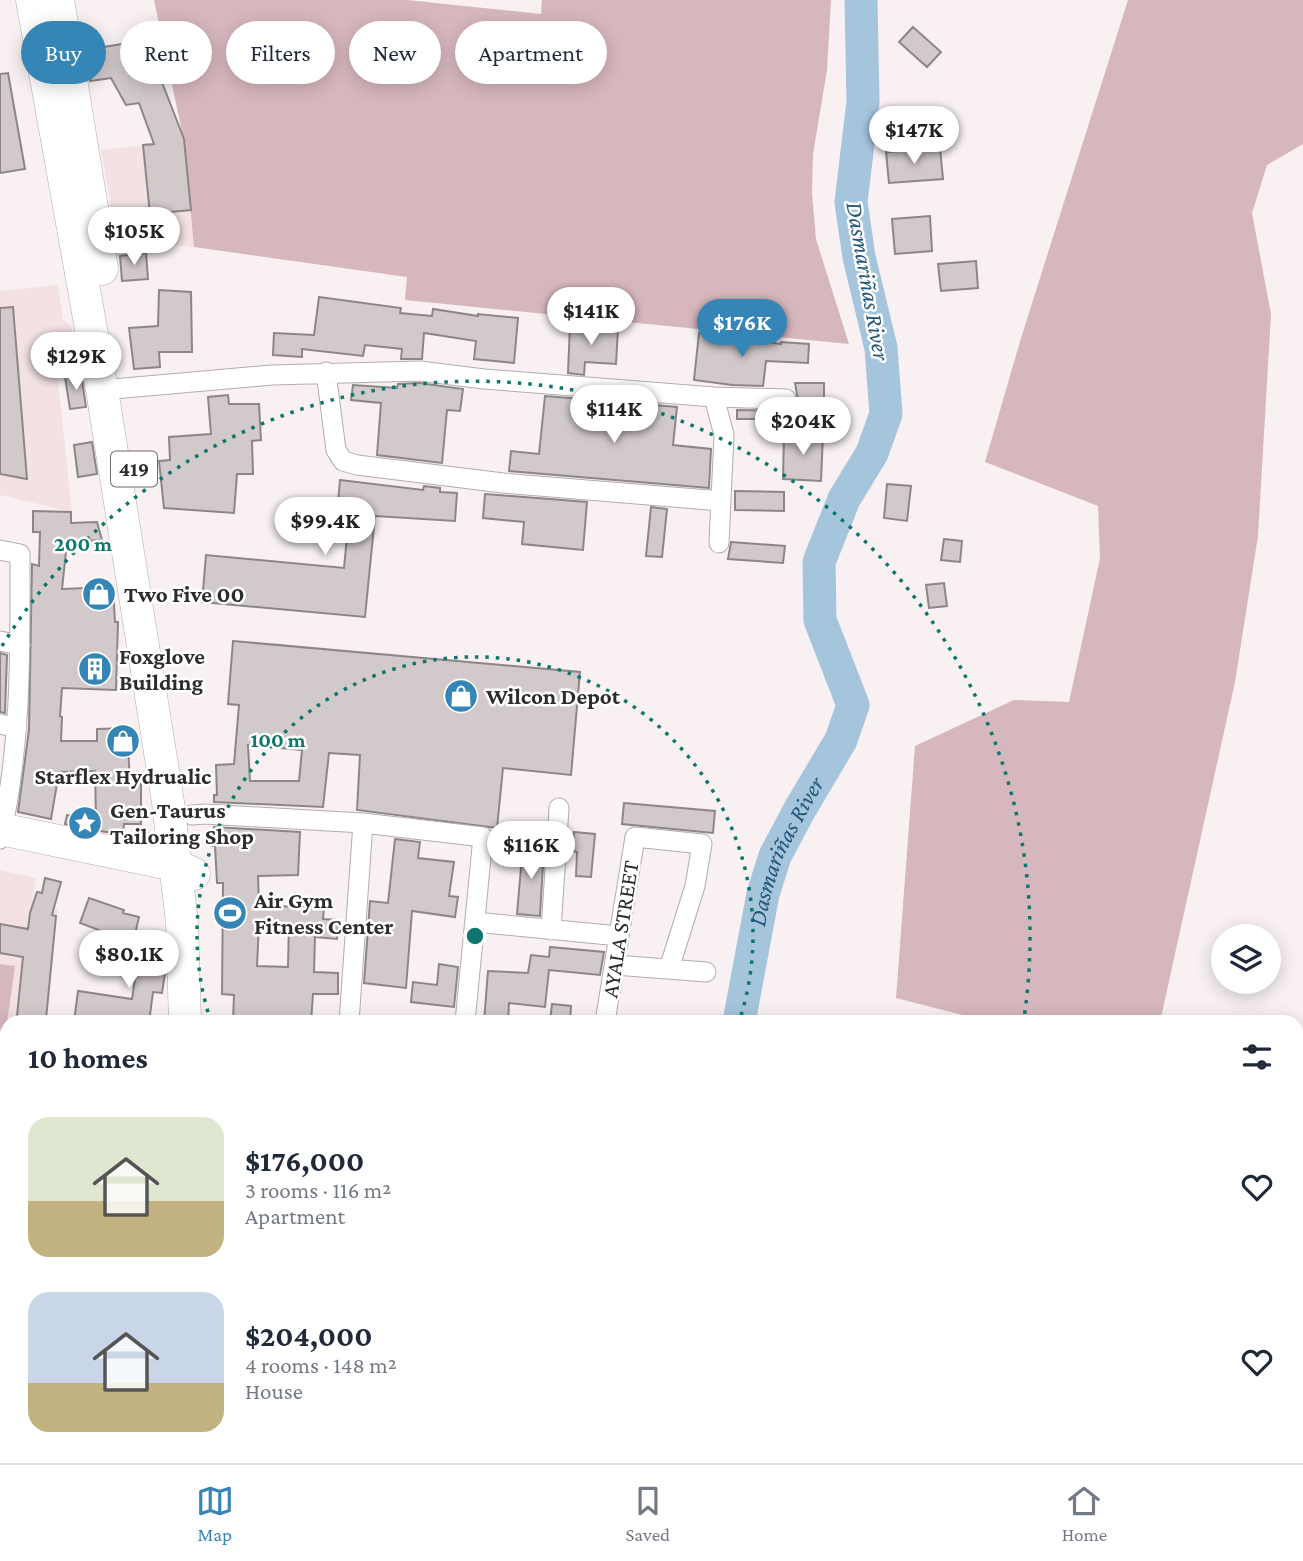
<!DOCTYPE html>
<meta charset="utf-8">
<style>
body{margin:0;font-family:"Crimson Pro",serif;background:#f6f6f7;color:#1f2937;height:100vh;display:flex;flex-direction:column;font-size:26px;white-space:nowrap}
*{box-sizing:border-box;margin:0}
p{font-size:23px;color:#747a83}
.icon{flex:none;width:38px;height:38px;fill:none;stroke:currentColor;stroke-width:2;stroke-linecap:round;stroke-linejoin:round}
.map{position:relative;flex:1;overflow:hidden}
.sheet{position:absolute;left:0px;top:1015px;width:1304px;height:448px;display:flex;flex-direction:column;background:#fff;border-radius:21px 21px 0 0;box-shadow:0 4px 18px #0003}
.sheet>*{flex:none}
.banner{position:absolute;left:21px;top:21px;width:700px;height:63px;display:flex;gap:14px}
.controls{position:absolute;left:1211px;top:924px;display:grid;gap:14px}
.controls a{display:grid;place-items:center;width:70px;height:70px;border-radius:50%;background:#fff;box-shadow:0 4px 18px #0003;font-size:35px}
.price{position:absolute;translate:-50% -60px;padding:0 16px;border-radius:24px;background:#fff;color:#222;font-size:23px;line-height:46px;filter:drop-shadow(0 2px 4px #0008)}
.price::after{content:'';position:absolute;left:50%;top:42px;width:21px;height:16px;margin-left:-10px;background:inherit;clip-path:polygon(0 0,100% 0,50% 100%)}
.price.active{background:#3685b7;color:#fff}
ul{padding:0;list-style:none}
li{display:flex;align-items:center;gap:21px;height:175px;padding:0 28px}
li span{display:grid;place-items:center;flex:none;width:196px;height:140px;border-radius:21px;color:#555}
li>.icon{margin-inline-start:auto}
span .icon{width:84px;height:84px;fill:#fffc;stroke-width:1}
li b{font-size:30px}
h2{display:flex;justify-content:space-between;align-items:center;height:84px;padding:0 28px;font-size:30px}
.chip{padding:0 24px;border-radius:32px;background:#fff;box-shadow:0 4px 18px #0003;font-size:24px;line-height:63px}
.chip.active{background:#3685b7;color:#fff}
.tab-bar{display:flex;justify-content:space-around;align-items:center;height:98px;border-top:2px solid #e0e1e3;background:#fff;font-size:19px;color:#747a83}
.tab-bar a{display:grid;justify-items:center;gap:4px}
.tab-bar .active{color:#3685b7}
.map>svg:first-child{display:block}
</style>
<div class="map">
<svg width="1303" height="1463" viewBox="0 0 1303 1463">
<rect width="100%" height="100%" fill="#f8f0f1"/>
<path fill="#f3e1e4" d="M184,141L194,247L117,241L101,150Z
M58,285L63,320L71,326L75,361L56,363L72,512L0,495V291Z
M0,870L36,878L32,906L58,910L45,1022H7V1222L0,1221Z
M256,1456H612V1463H256Z"/>
<path fill="#d7b7be" d="M154,0H407L541,14L542,0H831L827,70L813,154L812,193L816,239L849,344L405,300L407,277L194,247L184,141Z
M1128,0H1303V144L1267,165L1252,213L1271,314L1258,536L1235,682L1160,1022H990L896,998L915,746L1014,700L1069,702L1100,558L1098,506L985,462L1021,338Z
M0,964L15,966L6,1030L0,1029Z
M1096,1456H1199L1205,1463H1103Z"/>
<g fill="none" stroke-linecap="round" stroke-linejoin="round">
<g stroke="#a5c5dd" stroke-width="33">
<path id="s1" d="M739,1022L763,894L775,856L800,809L841,740L853,705L820,620L819,562L844,499L872,453L886,414L881,348L859,257L851,202L863,102L861,0"/>
<path d="M717,1463L722,1456"/>
</g>
</g>
<path fill="#d2c9cb" stroke="#8d8687" stroke-width="2" fill-rule="evenodd" d="M913,27L941,52L927,67L899,42Z
M144,36L184,139L191,210L150,214L143,145L154,144L139,103L126,105L111,78L90,81L85,50L122,44Z
M8,73L25,169L0,173V74Z
M940,148L943,179L889,183L886,152Z
M930,216L932,251L895,254L892,219Z
M146,253L148,279L122,281L120,256Z
M976,261L978,288L941,291L938,264Z
M159,290L191,292L192,352H159L160,367L134,369L129,328L158,326Z
M319,297L401,308L400,313L432,316L433,309L478,316V314L518,318L514,363L474,359L476,341L424,333L422,359H401L402,349L365,345L363,356L302,349V357L273,355L274,333L314,335Z
M13,307L27,479L0,474V308Z
M570,325L618,328L616,364L585,362L584,375L568,373Z
M699,333L781,344V342L809,344L808,363L766,361L763,386L732,385L694,380Z
M81,374L86,407L70,409L65,377Z
M419,383L463,389L460,411L447,410L442,463L377,455L381,403L351,400L353,385L397,388L398,384Z
M795,383H824V400H798Z
M228,395L229,404H259L261,440L252,441L253,474H237L234,513L164,508L159,461L170,460L169,437L211,434L208,397Z
M545,396L677,407L673,445L711,449L709,488L509,471L511,451L539,454Z
M737,410L786,411V419H737Z
M784,433L823,434L821,481L783,479Z
M92,442L97,474L78,477L74,445Z
M340,480L423,490L424,486L440,488V492L457,493L455,521L375,516L365,617L202,602L206,555L344,568L349,515L337,514Z
M887,484L911,486L907,521L884,518Z
M735,491L784,492V511L735,510Z
M485,494L587,502L583,550L522,544L524,522L483,518Z
M651,507L667,509L662,557L646,556Z
M33,511L71,512V523L97,522L102,540L67,542L62,589L113,587L115,622H118L116,690L62,688L60,716L62,717L61,741H97V729L127,728L130,782H141V824H124L123,832H106L65,824L67,815L96,819L95,771L59,772L51,819L18,812L29,730L32,564L39,566L40,532H33Z
M944,539L962,541L960,562L941,560Z
M731,542L785,546L783,563L728,559Z
M944,583L947,606L929,608L926,585Z
M233,641L580,672L571,775L503,768L497,828L357,810L360,755L329,753L323,807L214,802V795H217L216,765L234,764L239,705L228,704ZM248,745L302,750L299,781H250Z
M0,653L7,655L5,713L0,712Z
M624,803L715,811L713,833L622,824Z
M214,827L300,832L298,875L258,876L259,906L324,907L323,919L338,920L337,939L315,937L314,972L338,973V994H313L311,1022H233L234,995L222,994L223,883H217ZM289,923L288,967L257,966L259,924Z
M574,832L595,834L591,877L576,876L577,852L572,851Z
M395,839L420,842L418,858L454,862L449,896L458,897L455,917L412,911L406,988L364,983L370,901L388,903Z
M523,845L544,847L540,916L517,914Z
M45,878L61,882L52,915L56,916L46,1019L17,1016L23,957L0,953V924L28,929L30,913L37,892L42,893Z
M89,898L124,910L123,913L139,917L133,943L80,923Z
M142,931L164,937L165,955L160,972L165,973L162,993L153,992L149,1022H74L78,991L132,999Z
M550,947L604,952L600,975L549,970L545,1007L509,1003L508,1022H484L488,971L528,973L531,955L549,957Z
M439,964L458,967L454,1007L411,1002L413,982L437,985Z
M552,1004L571,1006L570,1022H550Z"/>
<g fill="none" stroke-linecap="round" stroke-linejoin="round">
<g stroke="#b4acae" stroke-width="21">
<path id="minor" d="M326,372L336,450L343,461L357,465L503,483L721,501
M102,390L272,375L420,371L484,379L714,397L786,399
M714,397L724,435L719,543
M0,550L20,554C20,651 22,744 0,839
M0,641L20,645
M0,724L17,728
M192,815L205,814L363,823L483,837L465,1022
M475,922L619,936
M551,930L559,808
M615,965L706,972
M349,1022L363,823
M605,1022L635,837L702,844L695,886L669,969"/>
</g>
<g stroke="#b4acae" stroke-width="33">
<path id="primary" d="M32,0L102,390L168,802L182,923L185,1022
M58,0L102,269
M0,829L175,865L194,874
M196,1456V1463
M226,1456V1463"/>
</g>
<use href="#minor" stroke="#fff" stroke-width="19"/>
<use href="#primary" stroke="#fff" stroke-width="32"/>
</g>
<g fill="none" stroke="#0f766e" stroke-width="3.5" stroke-dasharray="3.5 7">
<path d="M211 1022A278 278 0 1 1 739 1022"/>
<path d="M2 646A555 555 0 0 1 1024 1018"/>
</g>
<defs>
<g id="shop-disc" transform="scale(1.75)"><circle r="9.5" fill="#3685b7" stroke="#fff"/><path d="M-5-2.5h2.3a2.7 3.5 0 0 1 5.4 0H5L5.5 6h-11ZM-1.5-2.5h3a1.5 2.3 0 0 0-3 0Z" fill="#fff"/></g>
<g id="building-disc" transform="scale(1.75)"><circle r="9.5" fill="#3685b7" stroke="#fff"/><path d="M-4-6H4V6H1V3H-1V6H-4ZM-2.5-4.3h1.7v1.8h-1.7ZM.8-4.3h1.7v1.8H.8ZM-2.5-1h1.7V.8h-1.7ZM.8-1h1.7V.8H.8Z" fill="#fff"/></g>
<g id="sight-disc" transform="scale(1.75)"><circle r="9.5" fill="#3685b7" stroke="#fff"/><path d="M0-6L1.8-2.2L6-1.7L2.9 1.2L3.7 5.4L0 3.3L-3.7 5.4L-2.9 1.2L-6-1.7L-1.8-2.2Z" fill="#fff"/></g>
<g id="stadium-disc" transform="scale(1.75)"><circle r="9.5" fill="#3685b7" stroke="#fff"/><path d="M0-5a6.5 5 0 1 0 0 10a6.5 5 0 1 0 0-10ZM-3.5-1.8h7v3.6h-7Z" fill="#fff"/></g>
</defs>
<g fill-rule="evenodd">
<use href="#shop-disc" x="99" y="594"/>
<use href="#building-disc" x="95" y="669"/>
<use href="#shop-disc" x="461" y="696"/>
<use href="#shop-disc" x="123" y="741"/>
<use href="#sight-disc" x="85" y="823"/>
<use href="#stadium-disc" x="230" y="913"/>
</g>
<g text-anchor="middle" stroke-width="5" stroke-linejoin="round" paint-order="stroke">
<rect fill="#fff" stroke="#6d6b6b" stroke-width="2" x="111" y="451.5" width="46" height="35" rx="5"/>
<g font-size="21" font-weight="bold" fill="#2e2b2c">
<text x="134" y="476">419</text>
</g>
<g font-size="23" font-weight="bold" fill="#2e2b2c" stroke="#fff" text-anchor="start">
<text x="124" y="602">Two Five 00</text>
<text x="119" y="664">Foxglove<tspan x="119" dy="26">Building</tspan></text>
<text x="486" y="704">Wilcon Depot</text>
<text x="123" y="784" text-anchor="middle">Starflex Hydrualic</text>
<text x="110" y="818">Gen-Taurus<tspan x="110" dy="26">Tailoring Shop</tspan></text>
<text x="254" y="908">Air Gym<tspan x="254" dy="26">Fitness Center</tspan></text>
</g>
<g font-size="23" fill="#2e2b2c" stroke="#fff">
<text transform="translate(620 929) rotate(-81)" y="8">AYALA STREET</text>
</g>
<g font-size="24" font-style="italic" fill="#225778" stroke="#fff">
<text transform="translate(868 281) rotate(80)" y="8">Dasmariñas River</text>
<text dy="8" stroke="none"><textPath href="#s1" startOffset="178">Dasmariñas River</textPath></text>
</g>
</g>
<circle cx="475" cy="936" r="10" fill="#0f766e" stroke="#fff" stroke-width="3.5"/>
<g font-size="21" text-anchor="middle" font-weight="bold" fill="#0f766e" stroke="#fff" stroke-width="5" stroke-linejoin="round" paint-order="stroke">
<text x="83" y="551">200 m</text>
<text x="278" y="747">100 m</text>
</g>
</svg>
<div class="controls">
<a><svg class="icon" aria-label="layers" viewBox="0 0 24 24"><path d="M12 4l9 5-9 5-9-5zM3 14l9 5 9-5"/></svg></a>
</div>
<b class="price" style="left:914px;top:166px">$147K</b>
<b class="price" style="left:134px;top:267px">$105K</b>
<b class="price" style="left:591px;top:347px">$141K</b>
<b class="price active" style="left:742px;top:359px">$176K</b>
<b class="price" style="left:76px;top:392px">$129K</b>
<b class="price" style="left:614px;top:445px">$114K</b>
<b class="price" style="left:803px;top:457px">$204K</b>
<b class="price" style="left:325px;top:557px">$99.4K</b>
<b class="price" style="left:531px;top:881px">$116K</b>
<b class="price" style="left:129px;top:990px">$80.1K</b>
<div class="banner">
<a class="chip active">Buy</a>
<a class="chip">Rent</a>
<a class="chip">Filters</a>
<a class="chip">New</a>
<a class="chip">Apartment</a>
</div>
<section class="sheet">
<h2>10 homes<svg class="icon" aria-label="filters" viewBox="0 0 24 24"><path d="M4 7h16M4 17h16"/><circle cx="9" cy="7" r="2"/><circle cx="15" cy="17" r="2"/></svg></h2>
<ul>
<li><span style="background:linear-gradient(#dfe7d0 60%,#c2b280 0)"><svg class="icon" aria-label="home" viewBox="0 0 24 24"><path d="M3 11l9-7 9 7M6 9v11h12V9"/></svg></span><div><b>$176,000</b><p>3 rooms · 116 m²</p><p>Apartment</p></div><svg class="icon" aria-label="heart" viewBox="0 0 24 24"><path d="M12 20l-8-8c-3-5 5-10 8-4 3-6 11-1 8 4z"/></svg></li>
<li><span style="background:linear-gradient(#c9d6e8 65%,#c2b280 0)"><svg class="icon" aria-label="home" viewBox="0 0 24 24"><path d="M3 11l9-7 9 7M6 9v11h12V9"/></svg></span><div><b>$204,000</b><p>4 rooms · 148 m²</p><p>House</p></div><svg class="icon" aria-label="heart" viewBox="0 0 24 24"><path d="M12 20l-8-8c-3-5 5-10 8-4 3-6 11-1 8 4z"/></svg></li>
</ul>
</section>
</div>
<nav class="tab-bar">
<a class="active"><svg class="icon" aria-label="map" viewBox="0 0 24 24"><path d="M3 6l6-2 6 2 6-2v14l-6 2-6-2-6 2zM9 4v14M15 6v14"/></svg>Map</a>
<a><svg class="icon" aria-label="saved" viewBox="0 0 24 24"><path d="M7 4h10v16l-5-4-5 4z"/></svg>Saved</a>
<a><svg class="icon" aria-label="home" viewBox="0 0 24 24"><path d="M3 11l9-7 9 7M6 9v11h12V9"/></svg>Home</a>
</nav>
